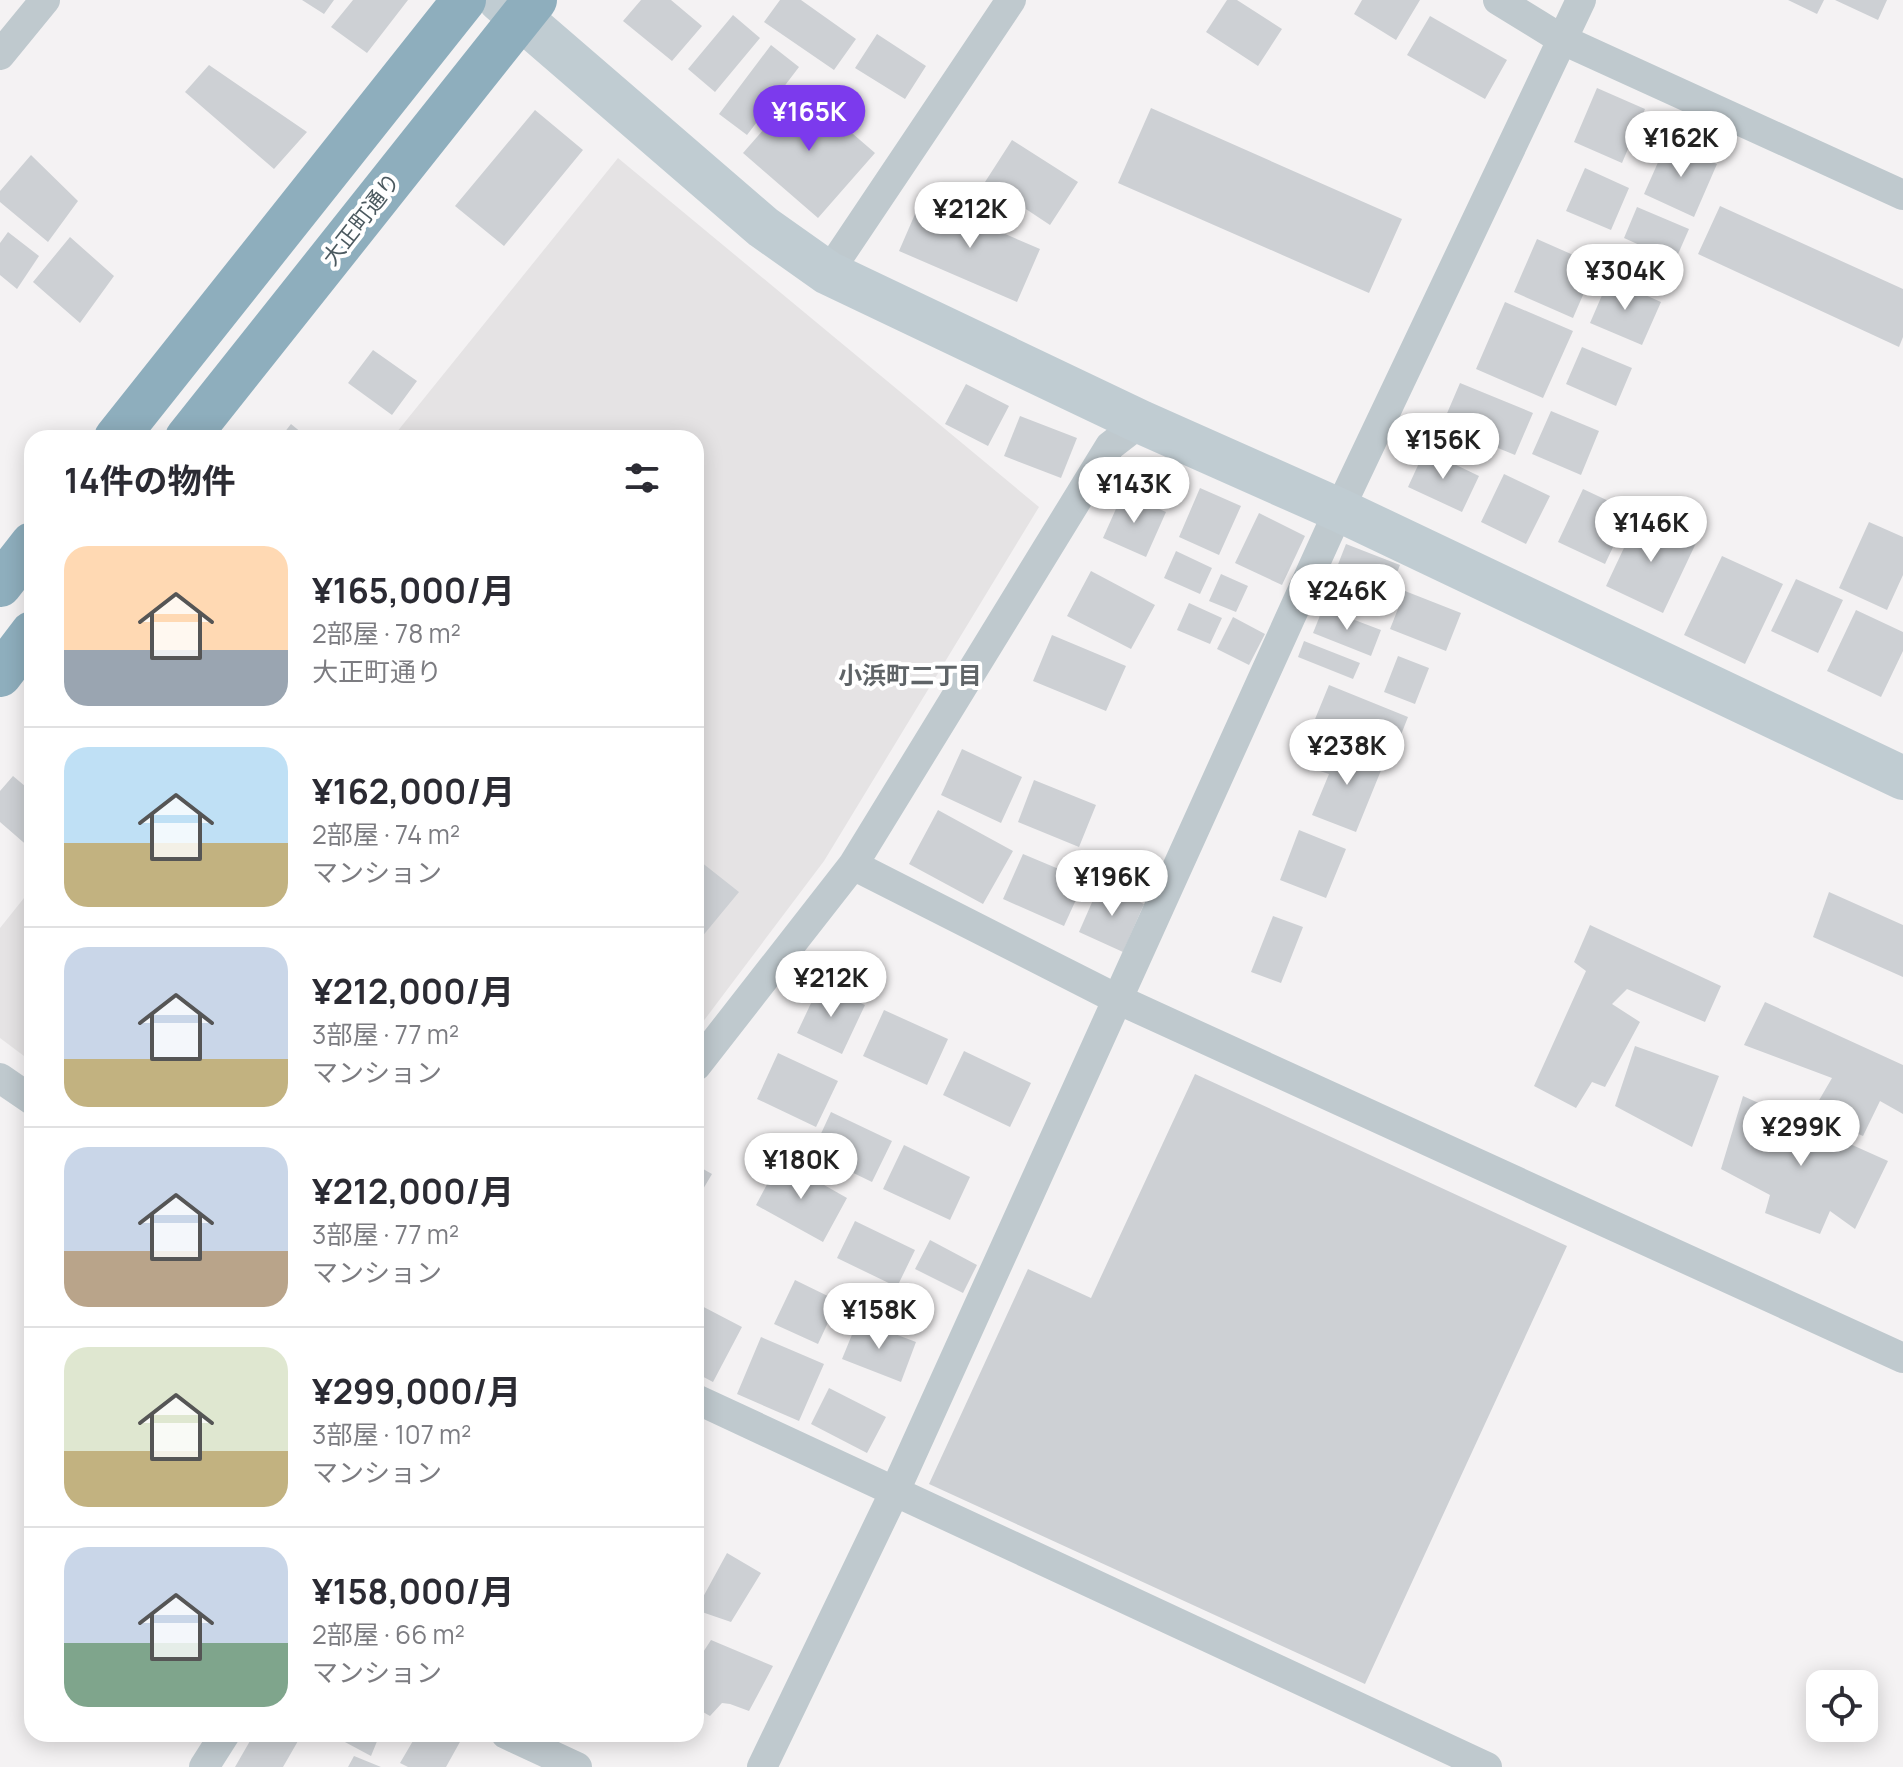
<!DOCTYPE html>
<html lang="ja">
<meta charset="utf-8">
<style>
body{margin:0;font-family:Manrope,"Noto Sans JP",sans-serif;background:#f7f7f7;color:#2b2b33;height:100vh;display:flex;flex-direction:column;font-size:30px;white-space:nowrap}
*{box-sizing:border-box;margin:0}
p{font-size:26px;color:#7c7c81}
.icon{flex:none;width:44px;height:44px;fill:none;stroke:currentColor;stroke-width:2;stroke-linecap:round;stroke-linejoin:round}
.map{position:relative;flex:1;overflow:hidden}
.details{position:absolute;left:24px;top:430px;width:680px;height:1312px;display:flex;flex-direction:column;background:#fff;border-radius:24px;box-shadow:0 4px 20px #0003}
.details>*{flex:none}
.tools{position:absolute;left:1806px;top:1670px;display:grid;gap:16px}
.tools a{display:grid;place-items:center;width:72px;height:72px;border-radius:16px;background:#fff;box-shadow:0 4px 20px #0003;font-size:40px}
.price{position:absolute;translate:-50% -68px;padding:0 18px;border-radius:28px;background:#fff;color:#222;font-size:26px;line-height:52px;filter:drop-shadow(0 2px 4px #0008)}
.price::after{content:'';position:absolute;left:50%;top:48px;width:24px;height:18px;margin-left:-12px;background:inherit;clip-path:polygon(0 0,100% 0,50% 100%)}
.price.active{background:#7c3aed;color:#fff}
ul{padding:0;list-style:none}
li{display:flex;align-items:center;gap:24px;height:200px;padding:0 40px}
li+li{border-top:2px solid #e1e1e2}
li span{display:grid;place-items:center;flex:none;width:224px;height:160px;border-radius:24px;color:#555}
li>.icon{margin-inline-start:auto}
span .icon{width:96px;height:96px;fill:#fffc;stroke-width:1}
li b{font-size:34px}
h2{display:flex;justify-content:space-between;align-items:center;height:96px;padding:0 40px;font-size:34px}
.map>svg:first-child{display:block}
</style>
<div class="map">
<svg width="1903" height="1767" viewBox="0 0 1903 1767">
<rect width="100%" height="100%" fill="#f4f2f3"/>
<path fill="#e5e3e4" d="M618,158L1039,507L824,861L696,1031V438H392Z
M32,888V1062L0,1038V928Z"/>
<path fill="#cdd0d4" d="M302,0H334L324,14Z
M353,0H408L367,53L331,27Z
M641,0H671L702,26L672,61L623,21Z
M780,0H801L856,39L834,70L764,22Z
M1227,0H1237L1282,29L1258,66L1206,32Z
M1362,0H1420L1396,40L1354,14Z
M1788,0H1824L1817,14Z
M1835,0H1887L1878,20Z
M733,15L760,38L715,92L688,69Z
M1430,16L1507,60L1485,99L1407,55Z
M877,34L926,66L905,99L855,68Z
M771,45L799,67L747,135L719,114Z
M209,65L307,132L274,169L185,92Z
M800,88L875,153L818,218L743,153Z
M1597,88L1645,109L1622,163L1574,142Z
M1151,108L1402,219L1369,293L1118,183Z
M535,110L583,150L504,246L455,206Z
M1012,140L1078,182L1050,225L985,182Z
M1667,142L1717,164L1694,217L1644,194Z
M31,155L78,201L48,242L0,202V191Z
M1585,168L1629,188L1611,230L1566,211Z
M922,198L1040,249L1017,302L899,251Z
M1720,206L1903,289V337L1899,347L1698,254Z
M1637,207L1689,229L1675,261L1624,238Z
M8,232L39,256L17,289L0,275V243Z
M70,237L114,276L80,323L33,282Z
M1537,239L1596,265L1573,318L1514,292Z
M1609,279L1661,302L1642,345L1590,323Z
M1505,302L1573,331L1543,398L1476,369Z
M1582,347L1632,368L1616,406L1566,384Z
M373,350L417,381L392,415L348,383Z
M1460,383L1533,413L1515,455L1442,425Z
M966,384L1009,406L988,446L945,424Z
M1551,411L1599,431L1581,475L1532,454Z
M1020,416L1077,438L1061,478L1004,456Z
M291,424L308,438H280Z
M1425,450L1479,476L1462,512L1408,487Z
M1504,474L1550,496L1526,544L1481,522Z
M1200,488L1241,506L1219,555L1179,537Z
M1583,489L1630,511L1605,564L1558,542Z
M1123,493L1166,512L1146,557L1103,538Z
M1259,513L1305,536L1282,585L1235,563Z
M1639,516L1696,543L1663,613L1606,586Z
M1869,522L1903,537V575L1887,610L1839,588Z
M1346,544L1400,565L1380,616L1326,595Z
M1176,551L1212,568L1200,594L1164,578Z
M1722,556L1783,584L1745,664L1684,635Z
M1091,571L1155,605L1131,649L1067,616Z
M1221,574L1248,586L1236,612L1209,601Z
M1796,579L1843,600L1818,653L1771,631Z
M1405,591L1461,613L1446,651L1390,629Z
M1189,603L1222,618L1210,644L1177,630Z
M1323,608L1381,630L1371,656L1313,633Z
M1856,610L1903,632V651L1881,697L1827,671Z
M1233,617L1265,634L1249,665L1217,649Z
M1052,635L1126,666L1106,711L1033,681Z
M1304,641L1360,663L1353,679L1298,657Z
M1398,656L1429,668L1415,704L1384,692Z
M1329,685L1408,717L1393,755L1313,724Z
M1332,742L1384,763L1356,832L1312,815L1329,774L1320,771Z
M962,749L1022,777L1001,823L941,795Z
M13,776L32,792V847L30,848L0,822V791Z
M1034,780L1096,805L1079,847L1018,822Z
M938,810L1013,851L983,904L909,864Z
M1299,830L1346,849L1326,898L1280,880Z
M1023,854L1085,880L1064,926L1003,899Z
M696,858L739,892L696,944Z
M1100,884L1144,904L1123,952L1079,932Z
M1829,892L1903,925V977L1813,937Z
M1273,916L1303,927L1281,983L1251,972Z
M1590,925L1721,986L1705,1022L1627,989L1612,1004L1640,1022L1605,1087L1592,1082L1576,1108L1534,1086L1586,971L1574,962Z
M820,984L865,1005L842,1054L797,1033Z
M1765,1002L1903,1065V1114L1880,1101L1863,1136L1811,1114L1832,1078L1744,1045Z
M884,1010L948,1039L927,1085L863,1056Z
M1635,1046L1719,1076L1692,1147L1615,1106Z
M964,1051L1031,1083L1010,1127L943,1095Z
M778,1053L838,1081L816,1127L757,1099Z
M1195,1074L1567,1246L1365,1684L929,1484L1028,1269L1091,1298Z
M1743,1096L1888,1161L1855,1229L1830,1211L1820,1234L1765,1213L1770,1195L1721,1169Z
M831,1112L892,1141L872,1182L812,1153Z
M904,1145L970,1177L950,1220L883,1189Z
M780,1160L847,1198L823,1242L756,1205Z
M696,1165L712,1174L696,1201Z
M855,1221L915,1250L897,1287L837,1258Z
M930,1240L977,1265L963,1293L915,1269Z
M795,1280L838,1301L818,1344L774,1324Z
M696,1303L742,1327L713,1382L696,1373Z
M858,1320L916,1342L901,1382L842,1359Z
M761,1337L824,1364L799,1421L737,1394Z
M829,1388L886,1417L867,1453L811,1424Z
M727,1553L761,1573L731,1622L696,1610Z
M711,1640L773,1666L749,1711L730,1704L722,1703L710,1716L696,1708V1663Z
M254,1734H302L283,1767H235Z
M330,1734H380L371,1756Z
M417,1734H452L461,1740L446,1767H408L400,1763Z
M354,1756L381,1767H348Z"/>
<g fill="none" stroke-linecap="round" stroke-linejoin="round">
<path stroke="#bfc9ce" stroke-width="30" d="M1498,0L1563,40L1903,195
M0,55L45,0
M828,273L1011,0
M853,865L1117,999L1903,1358
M696,1066L853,865L1110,446L1141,422
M0,1078L32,1100
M696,1399L1487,1767
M506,1734L577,1767
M204,1767L225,1734
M762,1767L894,1493L1339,510L1581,0"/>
<path stroke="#c0ccd2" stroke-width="44" d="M500,0L763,227L828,273L1141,422L1339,510L1903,778"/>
<path stroke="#8eaebd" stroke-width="44" d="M116,438L464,0
M187,438L535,0
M0,585L32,544
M0,675L32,633"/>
</g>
<g text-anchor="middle" stroke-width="8" stroke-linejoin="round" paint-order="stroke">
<g font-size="22" fill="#4b595f" stroke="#fff">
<text transform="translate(361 219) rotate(-52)" y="8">大正町通り</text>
</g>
<g font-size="24" font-weight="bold" fill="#5f6467" stroke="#fff">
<text x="910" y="684">小浜町二丁目</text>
</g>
</g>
</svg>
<div class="tools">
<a><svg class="icon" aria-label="locate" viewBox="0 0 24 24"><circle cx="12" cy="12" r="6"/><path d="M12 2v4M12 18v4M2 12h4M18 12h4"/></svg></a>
</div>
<b class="price active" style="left:809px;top:153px">¥165K</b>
<b class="price" style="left:1681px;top:179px">¥162K</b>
<b class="price" style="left:970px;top:250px">¥212K</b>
<b class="price" style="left:1625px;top:312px">¥304K</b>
<b class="price" style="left:1443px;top:481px">¥156K</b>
<b class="price" style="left:1134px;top:525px">¥143K</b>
<b class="price" style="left:1651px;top:564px">¥146K</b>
<b class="price" style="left:1347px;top:632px">¥246K</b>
<b class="price" style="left:1347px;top:787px">¥238K</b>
<b class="price" style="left:1112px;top:918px">¥196K</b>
<b class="price" style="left:831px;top:1019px">¥212K</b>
<b class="price" style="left:1801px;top:1168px">¥299K</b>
<b class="price" style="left:801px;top:1201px">¥180K</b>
<b class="price" style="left:879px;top:1351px">¥158K</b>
<section class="details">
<h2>14件の物件<svg class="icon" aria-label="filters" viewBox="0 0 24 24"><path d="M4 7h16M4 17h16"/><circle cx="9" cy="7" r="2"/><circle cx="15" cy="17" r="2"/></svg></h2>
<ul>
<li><span style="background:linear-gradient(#ffd9b3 65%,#9aa5b1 0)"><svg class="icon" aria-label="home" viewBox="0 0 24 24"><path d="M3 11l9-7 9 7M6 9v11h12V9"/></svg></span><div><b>¥165,000/月</b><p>2部屋 · 78 m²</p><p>大正町通り</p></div></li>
<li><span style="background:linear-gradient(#bfe0f5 60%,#c2b280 0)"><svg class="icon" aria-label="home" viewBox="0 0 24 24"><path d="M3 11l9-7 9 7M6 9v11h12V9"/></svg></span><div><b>¥162,000/月</b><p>2部屋 · 74 m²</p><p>マンション</p></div></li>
<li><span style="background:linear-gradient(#c9d6e8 70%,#c2b280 0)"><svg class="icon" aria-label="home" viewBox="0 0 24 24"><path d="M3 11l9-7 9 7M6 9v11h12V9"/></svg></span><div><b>¥212,000/月</b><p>3部屋 · 77 m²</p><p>マンション</p></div></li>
<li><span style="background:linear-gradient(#c9d6e8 65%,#b9a48a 0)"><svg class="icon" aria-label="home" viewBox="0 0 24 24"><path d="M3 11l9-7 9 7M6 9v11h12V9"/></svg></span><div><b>¥212,000/月</b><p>3部屋 · 77 m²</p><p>マンション</p></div></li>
<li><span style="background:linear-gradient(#dfe7d0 65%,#c2b280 0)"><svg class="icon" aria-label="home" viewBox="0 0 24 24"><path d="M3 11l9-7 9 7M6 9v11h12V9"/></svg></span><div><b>¥299,000/月</b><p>3部屋 · 107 m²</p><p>マンション</p></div></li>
<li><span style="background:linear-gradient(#c9d6e8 60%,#7fa58c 0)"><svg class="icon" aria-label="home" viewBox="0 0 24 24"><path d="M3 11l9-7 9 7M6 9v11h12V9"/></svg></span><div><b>¥158,000/月</b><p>2部屋 · 66 m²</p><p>マンション</p></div></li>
</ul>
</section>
</div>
